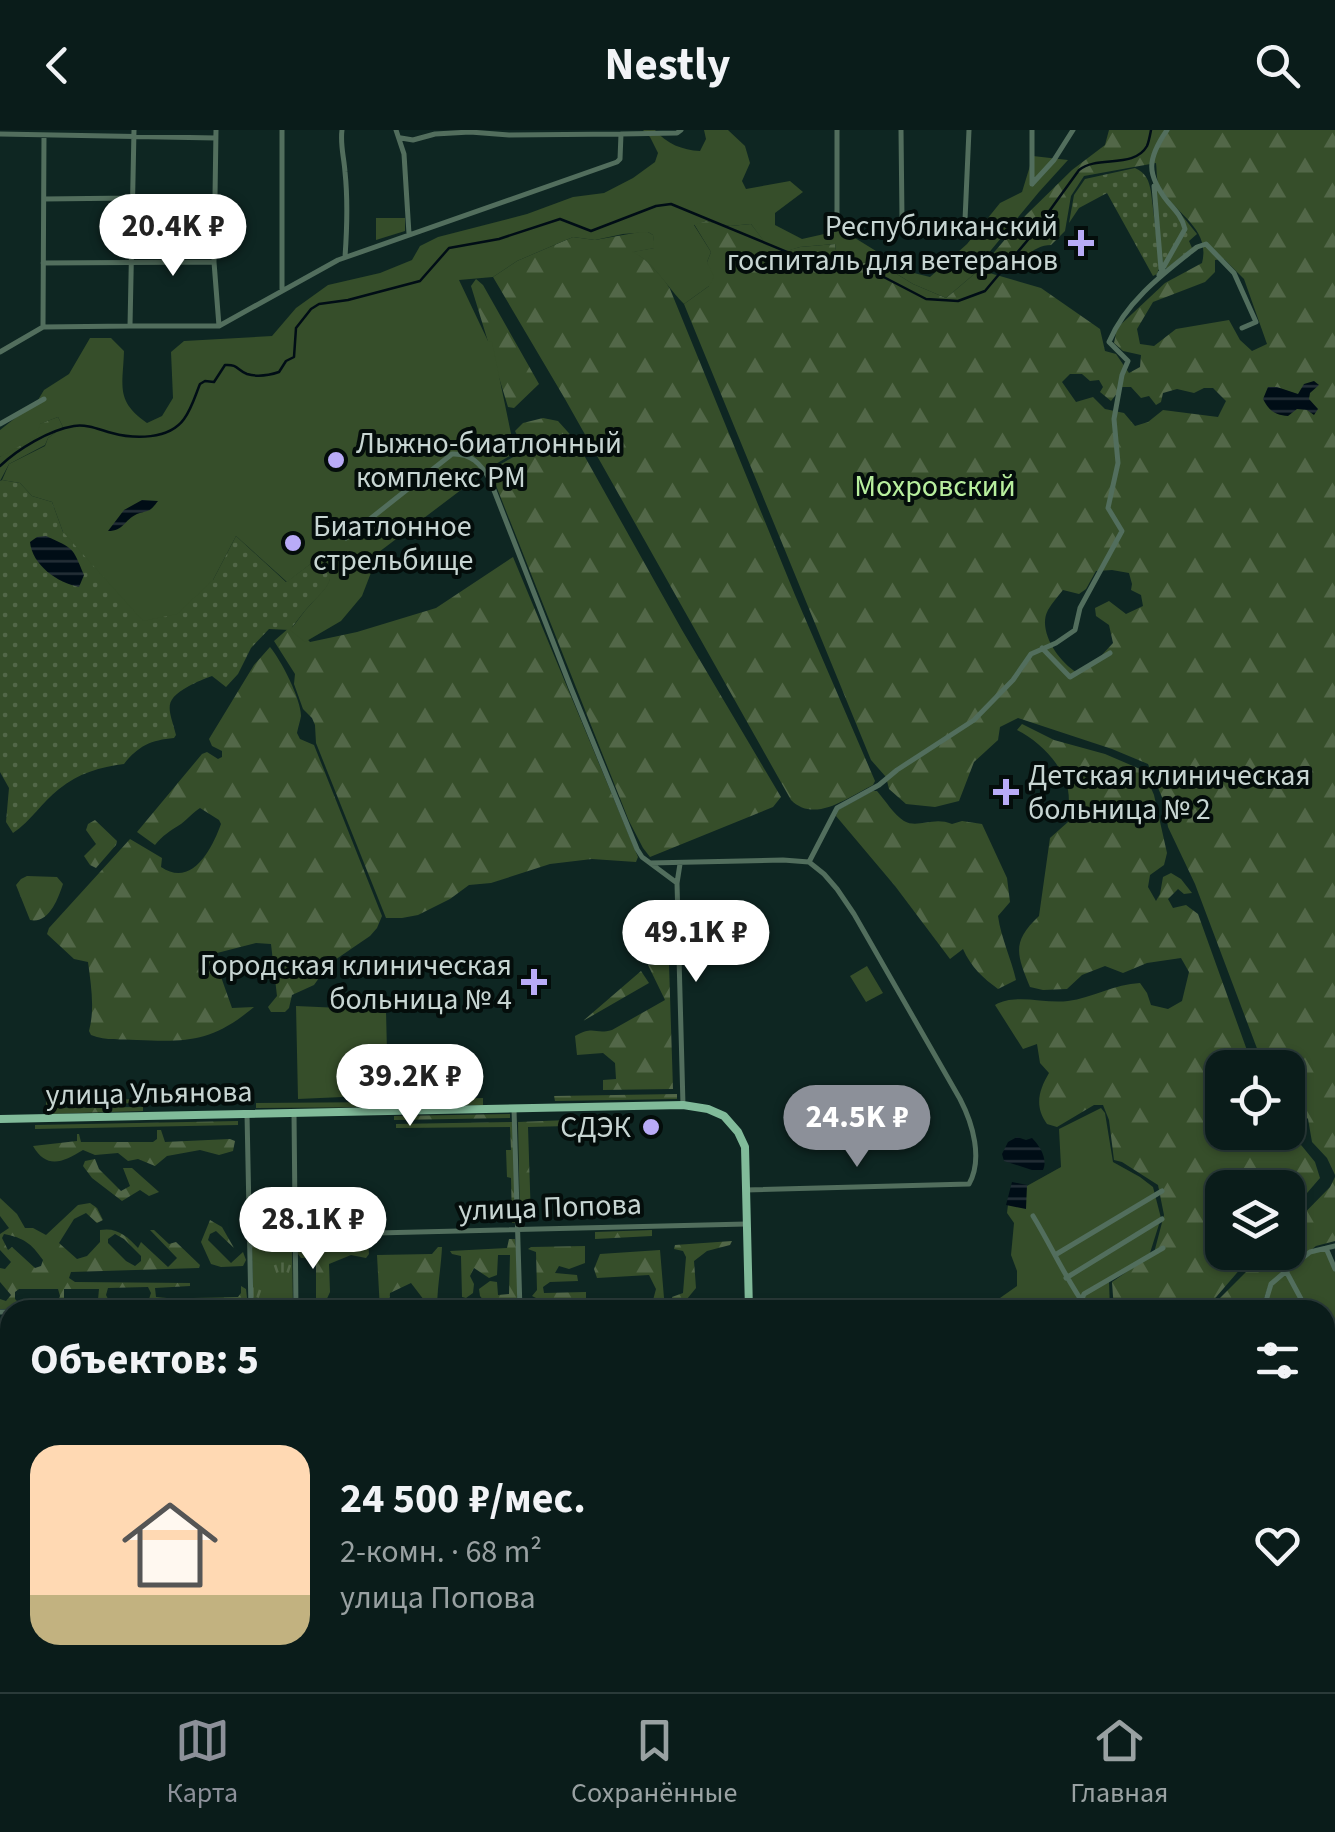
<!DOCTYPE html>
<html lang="ru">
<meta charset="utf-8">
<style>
body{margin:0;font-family:"Source Sans 3",sans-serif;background:#182927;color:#f1f3f6;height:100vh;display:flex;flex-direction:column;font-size:38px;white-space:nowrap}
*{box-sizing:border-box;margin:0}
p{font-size:32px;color:#99a1a2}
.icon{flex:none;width:55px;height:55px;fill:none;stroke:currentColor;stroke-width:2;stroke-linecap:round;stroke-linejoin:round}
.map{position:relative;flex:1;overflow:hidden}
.drawer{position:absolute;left:0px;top:1170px;width:1335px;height:392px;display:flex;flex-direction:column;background:#0a1c1a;border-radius:30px 30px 0 0;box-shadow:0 2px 8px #0004,0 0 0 2px #2a3a39}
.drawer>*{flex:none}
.buttons{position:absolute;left:1205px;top:920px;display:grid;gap:20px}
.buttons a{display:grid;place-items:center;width:100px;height:100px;border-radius:20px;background:#0a1c1a;box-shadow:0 2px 8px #0004,0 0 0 2px #2a3a39;font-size:50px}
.price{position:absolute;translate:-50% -85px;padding:0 22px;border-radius:35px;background:#fff;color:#222;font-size:32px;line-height:65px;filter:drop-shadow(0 2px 5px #0008)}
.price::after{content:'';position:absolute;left:50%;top:60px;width:30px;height:22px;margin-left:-15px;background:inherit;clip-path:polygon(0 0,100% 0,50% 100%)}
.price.selected{background:#8c9099;color:#fff}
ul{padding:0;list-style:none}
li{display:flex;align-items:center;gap:30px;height:250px;padding:0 30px}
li+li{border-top:2px solid #2a3a39}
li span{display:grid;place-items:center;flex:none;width:280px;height:200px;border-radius:30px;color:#555}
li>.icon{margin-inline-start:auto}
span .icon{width:120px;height:120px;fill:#fffc;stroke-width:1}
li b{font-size:42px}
h2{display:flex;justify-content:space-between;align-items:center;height:120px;padding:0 30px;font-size:42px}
header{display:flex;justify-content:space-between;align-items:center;height:130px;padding:0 30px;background:#0a1c1a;font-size:45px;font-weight:700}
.tabs{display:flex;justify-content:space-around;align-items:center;height:140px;border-top:2px solid #2a3a39;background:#0a1c1a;font-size:28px;color:#99a1a2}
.tabs a{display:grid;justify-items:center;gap:5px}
.tabs .selected{color:#8c9099}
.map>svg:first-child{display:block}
</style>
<header><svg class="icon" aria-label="back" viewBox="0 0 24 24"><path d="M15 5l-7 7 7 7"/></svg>Nestly<svg class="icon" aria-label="search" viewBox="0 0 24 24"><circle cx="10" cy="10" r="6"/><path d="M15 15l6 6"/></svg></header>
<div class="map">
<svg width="1335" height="1562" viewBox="0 0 1335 1562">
<defs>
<pattern id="grass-dots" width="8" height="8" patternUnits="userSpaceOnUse" patternTransform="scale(2.5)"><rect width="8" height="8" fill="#364e2a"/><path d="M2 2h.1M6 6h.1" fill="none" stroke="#526748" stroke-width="1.8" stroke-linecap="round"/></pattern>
<pattern id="forest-firs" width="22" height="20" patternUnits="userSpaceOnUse" patternTransform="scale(2.5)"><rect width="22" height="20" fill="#364e2a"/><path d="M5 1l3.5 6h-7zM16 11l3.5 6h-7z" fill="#526748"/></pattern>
<pattern id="park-tufts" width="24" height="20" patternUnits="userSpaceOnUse" patternTransform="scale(2.5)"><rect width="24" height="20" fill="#364e2a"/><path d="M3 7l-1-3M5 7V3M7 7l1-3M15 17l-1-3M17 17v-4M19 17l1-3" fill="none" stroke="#526748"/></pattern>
<pattern id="water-rules" width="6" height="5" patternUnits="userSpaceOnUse" patternTransform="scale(2.5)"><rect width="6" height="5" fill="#000d16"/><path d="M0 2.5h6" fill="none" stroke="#242f37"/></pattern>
</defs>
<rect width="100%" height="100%" fill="#0e2622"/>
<path fill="url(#grass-dots)" d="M1135,38C1146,43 1149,50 1151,62L1160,136L1157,144L1153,146L1107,63L1079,78L1069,93L1074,65L1085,49Z
M1159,57L1197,104L1189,111L1192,118L1167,138H1164L1159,115L1156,58Z
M2,350L20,353L32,366L52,372L63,402L213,450L236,406L286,452L321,426C339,450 328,456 311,474C303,482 297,491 290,500L269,499L251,518L238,544L226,557L212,546C203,549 197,552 189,556C162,571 169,578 176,605L174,608C151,610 138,616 124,634C100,637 79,643 59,659C42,672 31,691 13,703L6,692L9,658L0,642V351Z
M1335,1427V1494H1325V1429Z
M1048,1553H1148L1131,1562H1041Z"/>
<path fill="url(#forest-firs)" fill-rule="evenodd" d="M1109,0H1335V1045L1327,1028L1312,1012L1308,989L1288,967V938L1264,937L1195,754L1168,697L1164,672L1148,634L1112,619L1018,588L1000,597L998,610L974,632L959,671L935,677L906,674L889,659L886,647L871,630L684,174L709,156L707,132L711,122L694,94L706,91L730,96L751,94L774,124L800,117L835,114L837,127L831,135L849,137L874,130L913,154L946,168L979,140L1041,158L1100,199L1105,221L1116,224L1129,243L1140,237L1141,225L1123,221L1114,213L1117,198L1165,153L1202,133C1211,98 1175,84 1160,57C1156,51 1157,40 1156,33L1084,46L1071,66L1065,101L1051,115C1036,115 1024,127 1015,137L997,135L990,127L1025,86L1072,40L1105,15ZM1224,129L1244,149L1267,214L1252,221L1240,210L1229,190L1176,199L1154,216L1140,214L1137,199L1153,172L1205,152L1215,142V130ZM1070,244H1082L1090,251L1099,250L1103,257L1100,262L1111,271L1122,257H1131L1141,268L1149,266L1156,275L1161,272L1163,263L1177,259L1194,263L1204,258H1213L1226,271L1218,287L1163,280L1148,292L1135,296L1124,283L1105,279L1093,267L1076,272L1062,252ZM1112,440L1129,443L1132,454L1131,460L1141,465L1143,476L1126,484L1109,471L1095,478L1096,486L1109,495L1113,513L1101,526L1076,542C1058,531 1037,500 1048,480C1052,473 1058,466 1063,460L1079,464L1086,459L1096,441Z
M640,102H648L653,105L655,118L634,122C644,126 665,149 670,159L795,465L875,651L873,655C848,667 815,694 791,670L565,269L493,147L517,131L573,107L595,110Z
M476,149L483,155L539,254L514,278L508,277L471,156Z
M58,287L63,297L48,308L45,315L9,334L0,351V327L39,294Z
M543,288L558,291L576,311L682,500L781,667L773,677L650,727L643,718L629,691L491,343L501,334L522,322L523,317L515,301L523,293Z
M513,427L638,727L636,732L592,729L550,734L491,753L469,755L450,769L418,785L402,788H386L316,613L315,595L312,588L303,579L294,554L295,544L274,511L290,497L297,498L310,512L357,502L436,478Z
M270,517C281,530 301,569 301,586C300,592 298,597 297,603L300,609L314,615L382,786L377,798L370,806L329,834L314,855L292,865L289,878L285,882H271L268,877L277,866L271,814L256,813L217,823L214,827L232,878L254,877C212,912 189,912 137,910C121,909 107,911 91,905L89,901C95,879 91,855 88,832L74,829L47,804L49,798L130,709L162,728L161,737C192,758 212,719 221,694L219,690L200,678C192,683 188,689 181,694C170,701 163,705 155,715L137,702L202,624L207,622L218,629L222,627V621L212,616L209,609L254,535Z
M1022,594L1054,610L1105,624L1140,639L1145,644L1154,665L1167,723L1164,735L1150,745L1148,757L1156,771L1160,764L1163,747L1171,743L1181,749L1192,763L1184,764L1178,759L1168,769L1173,778L1186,775L1198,784L1253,937L1222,938V1002H1288V999L1315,1032L1320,1048L1288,1085V1058H1222V1122L1254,1123L1205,1180H1114L1112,1152L1154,1123L1164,1085L1158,1055L1122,1032L1114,1030L1109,990L1103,975H1094L1057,997L1047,994C1034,976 1039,960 1049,943L1040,933L1037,914L1023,919L995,875C1015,863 1044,874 1068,871C1092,868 1115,854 1140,853L1147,863L1151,875L1168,879L1182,871L1189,842L1181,828L1147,833L1123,843L1105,836L1082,845L1067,859L1043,860L1030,857C1017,825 1011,812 1039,786L1050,708L1068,692C1068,682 1070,670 1068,660C1062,633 1040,612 1017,600Z
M873,661H877C885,670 894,685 904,691C918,699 933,686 952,694L962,691L982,694L1007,748L1010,772L998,786C1001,808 1011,828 1016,850L998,859C983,848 971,837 963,819L950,829L895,756L836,686L838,680Z
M95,690L117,711L116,715L96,738L90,735L84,726L96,714L86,700L88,694Z
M27,746L57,747L63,754C58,769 49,794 30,790L16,755L21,749Z
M669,834L673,959L603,960V950L616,949L615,933L603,923L577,925L575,906C595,895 594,905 612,900L665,870L648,835Z
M641,841L649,853L583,891Z
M677,964V969L555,971L554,966Z
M242,967L241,971L46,975V971Z
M483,968V975H405L398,974L397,970Z
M389,972V977L256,978V973Z
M143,977V981L47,984V978Z
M510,984V988L394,990V986Z
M568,990V996L528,997L531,1090H520L518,992Z
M238,991V995L35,999V995Z
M513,992L517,1093H512L511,1048L507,1047L506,1020H511L510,997L396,998V994Z
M157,1000H161L165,1012L230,1009L235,1011L233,1021L219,1025L200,1020L167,1026L155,1036L138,1029L128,1031L118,1023L95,1025L83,1020C63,1032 47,1040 33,1016L77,1011V1004H79L81,1012H153L157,1009Z
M95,1029L99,1039L121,1061L130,1056L123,1038H132L159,1062L149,1066L140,1060L122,1071L92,1048L83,1036L85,1031Z
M1335,1047V1111L1316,1116L1269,1154L1260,1180H1211L1215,1173L1265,1123L1288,1122V1100L1330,1057Z
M0,1068L17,1084L25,1098H33L46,1105L78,1075L90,1073L97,1078L103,1090L97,1093L86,1083L74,1089L59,1113L77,1129L87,1126L100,1112V1100C117,1097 127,1106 138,1118L141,1112L168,1137L177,1128L150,1100H154L169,1114L176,1112L200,1135L199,1138L71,1142L69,1148L75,1152L190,1153V1156L155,1158L156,1167L189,1170L190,1178L0,1179V1169L6,1171L11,1165L0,1152V1138L5,1139L11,1132L0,1120V1104L9,1098L0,1086ZM4,1104C24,1108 31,1113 43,1130L41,1136L35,1138L12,1117L8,1120L2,1108ZM115,1104L124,1109L141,1126V1131L135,1136L126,1131L108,1113V1109ZM148,1157L151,1163L149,1169H108L106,1165L108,1158ZM19,1159H58L60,1166L58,1171H17L15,1169V1162ZM99,1159L98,1170H64V1159Z
M210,1090L222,1097L234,1118L216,1101L210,1104L208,1110L231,1133L243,1122L246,1130L243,1136L221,1137L211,1134L201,1112Z
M652,1100V1106L595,1109V1102Z
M509,1109H515L517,1125V1180H511L509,1172L484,1171L480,1166L479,1159L490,1151L497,1152L498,1165L509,1164L510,1125H498L497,1145L489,1148L474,1138L470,1146L474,1154L473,1163L466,1168L462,1167L461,1126L452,1124L450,1121L507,1118Z
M732,1111L730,1115L707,1121L694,1131L696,1158L687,1169L673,1171L672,1167L683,1163L686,1127L683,1121L674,1119L675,1115Z
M364,1112H368L369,1124L366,1128L351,1125L329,1134L330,1162L325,1173L316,1175V1128H301L298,1124V1116H301L305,1122L351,1121L360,1119Z
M585,1116V1133L569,1139L559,1136L555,1143L577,1145L578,1151L550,1152L543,1157L544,1163L586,1162V1175L580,1180L572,1175L564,1180H538V1169L532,1166L537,1160L536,1122L528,1119L531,1117Z
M438,1117H442C441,1139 437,1157 437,1180H419L425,1174L424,1170L411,1153L390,1163L389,1173L392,1180H380L377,1125L432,1124Z
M660,1120L665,1180H657L652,1174L656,1159L649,1145L597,1148L594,1139L600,1124Z
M241,1156L246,1159L247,1168L241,1179L199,1178L192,1175L193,1168L238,1167L241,1163Z
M954,1553H1001L1028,1562H948L933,1555L941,1556Z"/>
<path fill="url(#park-tufts)" d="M252,1113H292L293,1180H253Z"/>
<path fill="#364e2a" d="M643,0H655C667,14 682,20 700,21L706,9L704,0H728L745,16L750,33L742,51L746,59L790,51L803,62L775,83V95L802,109L842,100L910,142L930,147L967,114L1000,73L1022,62L1033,26L1068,30L1039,62L987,125L979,140L946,168L913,154L874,130L849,137L830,136L837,126L835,114L800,117L774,125L751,94L730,96L706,91L694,95L711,122L707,132L714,147L709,156L684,174C668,158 651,129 632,122L654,118L653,105L648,102L623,104L595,110L573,107L517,131L493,147L459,150L488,211L492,212L515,323L494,335L379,422L362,466L341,491L305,512L290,500C297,492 303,482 311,474C327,456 339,450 321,426L287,452L236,406L213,450L177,484L143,491L63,402L52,372L32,366L20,353L2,350L9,334L45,316L48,308L63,297L58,287L40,294L36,307L0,327V300L38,270L44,260L69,244L90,208H111L124,221C123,256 115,271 147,293L162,286L173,268L171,222L184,211L272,206L296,178L328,155L380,143L412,130L420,116L438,107L527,84L573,67L604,63L633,48L655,32L658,23L650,7Z
M376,88H405V101L376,110Z
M867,836L883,863L866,872L850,846Z
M296,876L386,880L388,965L298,969Z
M1101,978L1105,983L1113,1032L1140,1047L1153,1057L1161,1088L1150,1123L1109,1151L1110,1180H989L990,1175L1017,1156V1141L1011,1125L1014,1093L1007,1083L1009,1066L1061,1037L1059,999Z
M1326,1118L1335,1139V1427L1325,1429V1180H1259L1265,1174L1271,1154L1310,1122Z
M1325,1494H1335V1562H1131L1148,1552H1325Z
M792,1553L813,1554L861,1553L863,1562H769Z"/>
<path fill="url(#water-rules)" d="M1314,251L1319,255L1310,263L1309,269L1318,279L1314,285L1307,280L1297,279L1288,286C1275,285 1269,281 1263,269L1268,257H1277L1298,264L1304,254Z
M142,370L158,371C149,383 149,380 137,384C124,390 124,401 108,401L124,380Z
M46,406C74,419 72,416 84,445L79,457C58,453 32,435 30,412L37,407Z
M1017,1007L1026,1010L1032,1008C1040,1016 1048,1029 1043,1040H1032L1004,1031L1002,1024L1008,1012Z
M1012,1052L1027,1055L1026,1079L1006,1075Z"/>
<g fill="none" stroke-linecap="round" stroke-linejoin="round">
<path stroke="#000d16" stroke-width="2.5" d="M0,336C18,319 49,300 74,296C88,294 100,300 112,303C134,309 169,310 184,289C192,278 195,266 200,254L205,251L214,252L225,235C238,234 237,240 247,244C257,247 270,245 279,242L286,231L294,227L296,198L311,179L319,174L348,170L420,151L449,118L499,109L560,89L591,101L656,76L671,74L804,129H849L926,169L958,171L985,161L1032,105L1079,40C1097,25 1134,39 1147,16C1149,11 1150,5 1151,0
M1325,1468L1331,1465L1335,1459
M1168,1562L1170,1552"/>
<path stroke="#526e5d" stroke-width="5" d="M216,0L214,132L219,196
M282,0V159
M342,0C340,15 344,27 345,42C348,70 347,99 345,127
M396,0L404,24L409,104
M901,0L902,88
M0,4L216,8
M401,8L413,10L435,4L470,2L509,5L621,4
M1032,54L1054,30L1073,0
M1032,54V0
M1154,56L1161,139
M44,69L133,68L215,72
M837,87V0
M965,90L969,0
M43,133L214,132
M1159,145L1185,99C1182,87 1176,81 1168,72C1146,44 1147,29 1167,0
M130,196H219L338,130L617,32L620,29L621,4L677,3L681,0
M43,197L44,5
M0,222L43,197L130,196L134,0
M0,294L44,269
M346,408L452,324C471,323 481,334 490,350L571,558L637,719L642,727L677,753
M1042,518L1070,547L1110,523
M809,732L837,678L879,655L897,640L974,590L1013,550L1031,524L1056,513L1075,500L1080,478L1122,401L1108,378L1118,333L1114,289L1122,245L1128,231L1109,212C1126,171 1164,143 1197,117L1206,114L1234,143L1256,192L1242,198
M650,733L783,730L809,732L824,744L837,759L854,784L960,969C973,994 983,1029 969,1054L746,1060
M680,734L677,753L683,975
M514,979L520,1180
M294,983L296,1180
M247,984L251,1180
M1033,1086C1052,1117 1066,1150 1088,1180
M295,1105L746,1094
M1326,1118L1335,1139
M1055,1125L1162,1061
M1286,1141L1307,1180
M1066,1148L1162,1089
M1082,1169L1084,1164L1163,1118
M94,1180L251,1177
M1259,1180L1265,1174L1271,1154L1285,1142L1310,1122L1335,1116
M0,1182H10
M1325,1215L1331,1228
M221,1552L225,1562
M345,1552L350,1562
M1057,1552L1059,1560L1063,1562
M499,1562L517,1552
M620,1562L637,1552
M739,1562L756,1554
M1068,1562L1106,1552"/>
<path stroke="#81bb9a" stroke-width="8" d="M0,989L683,975L708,979L724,986L738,1002L745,1017L749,1180
M0,1405H10
M0,1437L10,1433
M0,1504L10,1525
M23,1552L28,1562
M918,1552L933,1562"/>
</g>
<g fill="#b9abf7" stroke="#040d0b" stroke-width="4">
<path d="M1076 98h10v10h10v10h-10v10h-10v-10h-10v-10h10z"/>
<circle cx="336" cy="330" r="10"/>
<circle cx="293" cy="413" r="10"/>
<path d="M1001 647h10v10h10v10h-10v10h-10v-10h-10v-10h10z"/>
<path d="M529 837h10v10h10v10h-10v10h-10v-10h-10v-10h10z"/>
<circle cx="651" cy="997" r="10"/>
</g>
<g text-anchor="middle" stroke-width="8" stroke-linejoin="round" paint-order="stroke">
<g font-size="30" fill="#c7d5d2" stroke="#040d0b" text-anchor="end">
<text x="1058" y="106">Республиканский<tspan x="1058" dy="34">госпиталь для ветеранов</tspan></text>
<text x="356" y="323" text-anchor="start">Лыжно-биатлонный<tspan x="356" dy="34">комплекс РМ</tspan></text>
<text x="313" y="406" text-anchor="start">Биатлонное<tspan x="313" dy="34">стрельбище</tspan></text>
<text x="1028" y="655" text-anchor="start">Детская клиническая<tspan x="1028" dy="34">больница № 2</tspan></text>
<text x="512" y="845">Городская клиническая<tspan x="512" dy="34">больница № 4</tspan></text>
<text x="631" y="1007">СДЭК</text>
</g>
<g font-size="30" fill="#b8ef9e" stroke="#040d0b">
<text x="935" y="366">Мохровский</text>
</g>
<g font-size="30" fill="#c7d5d2" stroke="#040d0b">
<text transform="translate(149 963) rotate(-1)" y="10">улица Ульянова</text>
<text transform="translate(550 1077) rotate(-2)" y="10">улица Попова</text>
</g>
</g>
</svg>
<div class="buttons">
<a><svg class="icon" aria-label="locate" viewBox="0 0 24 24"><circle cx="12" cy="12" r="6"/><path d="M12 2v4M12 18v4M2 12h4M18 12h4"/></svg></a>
<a><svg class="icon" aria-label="layers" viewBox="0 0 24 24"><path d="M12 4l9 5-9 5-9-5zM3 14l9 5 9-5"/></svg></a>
</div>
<b class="price" style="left:173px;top:149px">20.4K ₽</b>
<b class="price" style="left:696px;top:855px">49.1K ₽</b>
<b class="price" style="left:410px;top:999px">39.2K ₽</b>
<b class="price selected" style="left:857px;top:1040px">24.5K ₽</b>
<b class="price" style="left:313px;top:1142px">28.1K ₽</b>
<section class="drawer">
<h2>Объектов: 5<svg class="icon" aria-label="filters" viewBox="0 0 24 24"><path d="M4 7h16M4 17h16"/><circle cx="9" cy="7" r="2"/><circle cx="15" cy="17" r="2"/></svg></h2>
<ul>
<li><span style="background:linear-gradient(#ffd9b3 75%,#c2b280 0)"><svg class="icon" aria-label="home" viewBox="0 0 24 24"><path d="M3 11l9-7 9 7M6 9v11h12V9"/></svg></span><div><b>24 500 ₽/мес.</b><p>2-комн. · 68 m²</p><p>улица Попова</p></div><svg class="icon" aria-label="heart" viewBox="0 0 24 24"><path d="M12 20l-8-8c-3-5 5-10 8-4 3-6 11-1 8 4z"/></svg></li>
</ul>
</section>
</div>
<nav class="tabs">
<a class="selected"><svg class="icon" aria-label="map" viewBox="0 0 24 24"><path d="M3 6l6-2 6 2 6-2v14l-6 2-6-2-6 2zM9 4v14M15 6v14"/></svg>Карта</a>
<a><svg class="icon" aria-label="saved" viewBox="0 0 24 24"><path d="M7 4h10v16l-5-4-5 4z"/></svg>Сохранённые</a>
<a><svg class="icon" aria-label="home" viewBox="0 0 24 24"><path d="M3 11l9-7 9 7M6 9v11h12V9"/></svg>Главная</a>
</nav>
